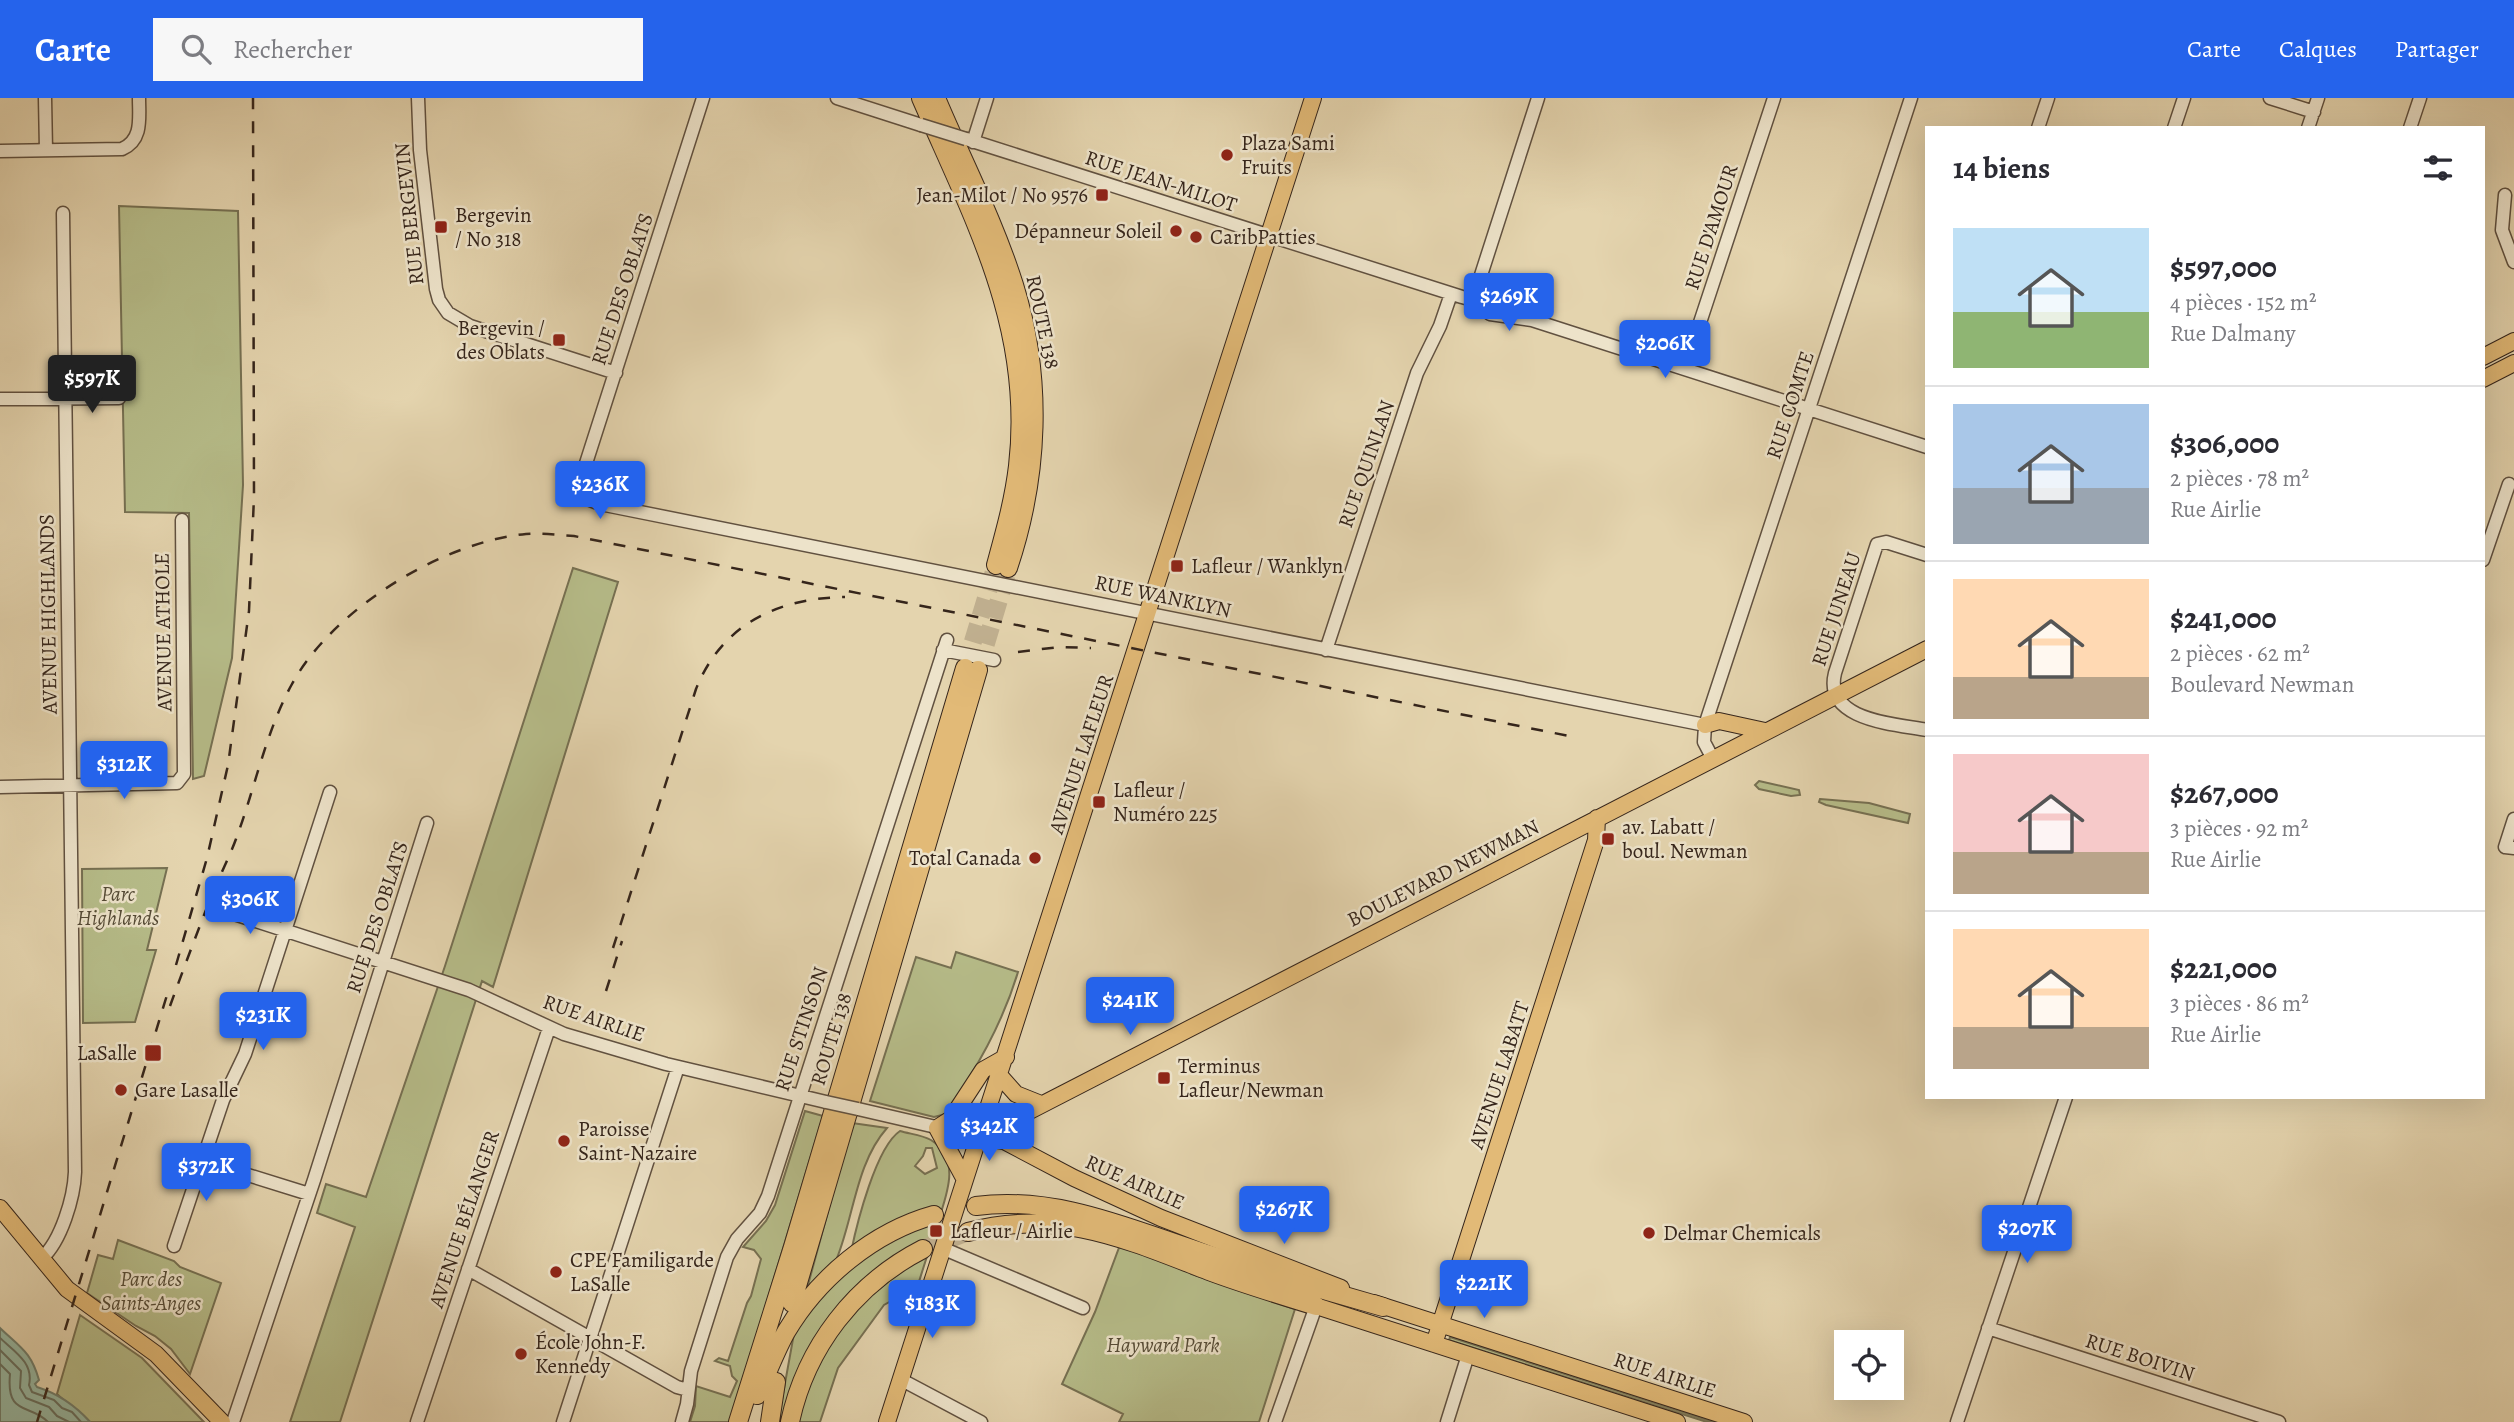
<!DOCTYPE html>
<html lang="fr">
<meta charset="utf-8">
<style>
body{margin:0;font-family:Alegreya,serif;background:#f7f7f7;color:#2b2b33;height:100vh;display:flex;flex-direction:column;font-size:26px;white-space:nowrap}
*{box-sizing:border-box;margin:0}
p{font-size:23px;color:#7c7c81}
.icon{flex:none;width:38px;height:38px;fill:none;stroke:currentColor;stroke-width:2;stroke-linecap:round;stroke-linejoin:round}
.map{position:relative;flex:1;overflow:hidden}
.sheet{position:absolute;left:1925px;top:28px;width:560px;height:973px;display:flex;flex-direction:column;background:#fff;border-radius:0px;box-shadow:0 7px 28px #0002}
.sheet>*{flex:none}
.controls{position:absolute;left:1834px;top:1232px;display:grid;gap:14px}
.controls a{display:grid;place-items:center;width:70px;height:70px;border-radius:0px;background:#fff;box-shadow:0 7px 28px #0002;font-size:35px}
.price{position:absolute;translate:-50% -60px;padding:0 16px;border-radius:7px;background:#2563eb;color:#fff;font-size:23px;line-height:46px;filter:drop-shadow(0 2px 4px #0008)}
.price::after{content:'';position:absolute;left:50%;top:42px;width:21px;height:16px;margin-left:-10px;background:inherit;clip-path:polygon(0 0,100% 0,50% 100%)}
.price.active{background:#222;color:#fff}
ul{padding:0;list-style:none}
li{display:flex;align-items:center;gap:21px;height:175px;padding:0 28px}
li+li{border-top:2px solid #e1e1e2}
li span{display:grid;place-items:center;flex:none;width:196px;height:140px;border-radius:0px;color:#555}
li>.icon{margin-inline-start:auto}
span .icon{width:84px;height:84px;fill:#fffc;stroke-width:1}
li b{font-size:30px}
h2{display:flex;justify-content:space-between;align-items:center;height:84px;padding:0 28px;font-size:30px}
header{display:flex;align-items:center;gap:42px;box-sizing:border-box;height:98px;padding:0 35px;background:#2563eb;color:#fff}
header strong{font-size:33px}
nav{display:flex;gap:38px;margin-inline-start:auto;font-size:24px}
.search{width:490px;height:63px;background:#f7f7f7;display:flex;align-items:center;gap:18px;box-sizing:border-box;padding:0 24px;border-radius:0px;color:#7c7c81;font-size:26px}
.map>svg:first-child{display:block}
</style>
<header>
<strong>Carte</strong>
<div class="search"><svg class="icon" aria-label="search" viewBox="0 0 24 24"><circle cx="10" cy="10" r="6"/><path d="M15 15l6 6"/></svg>Rechercher</div>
<nav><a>Carte</a><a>Calques</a><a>Partager</a></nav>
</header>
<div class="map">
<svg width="2514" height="1324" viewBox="0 0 2514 1324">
<rect width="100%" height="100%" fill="#e4d4ae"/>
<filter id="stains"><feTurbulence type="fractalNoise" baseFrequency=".00286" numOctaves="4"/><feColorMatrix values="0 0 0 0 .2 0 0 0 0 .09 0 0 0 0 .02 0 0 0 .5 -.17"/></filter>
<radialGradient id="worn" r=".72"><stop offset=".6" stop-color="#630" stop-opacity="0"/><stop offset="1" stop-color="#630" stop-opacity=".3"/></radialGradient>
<path fill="#b6bc89" stroke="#767052" stroke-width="2" fill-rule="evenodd" d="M119,108L238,113L243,387L232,560L204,678L193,681L189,415L125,414Z
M573,470L618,484L493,889L482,883L340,1324H290L355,1129L317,1115L326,1086L366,1099L445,868Z
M1759,683L1799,692L1800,697L1791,698L1759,691L1755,687Z
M1820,701L1869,705L1910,716L1908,725L1826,707L1819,704Z
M167,770L147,852H156L135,924L83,925L82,771Z
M956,854L1018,874C1002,927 976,971 946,1016L934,1019L870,1003L916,859L951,870Z
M805,1013L823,1018L733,1316L730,1324H690L695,1308L696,1288L730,1299L737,1283L732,1278L730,1268L715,1263L719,1260L728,1263L747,1205L751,1198L761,1161L754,1152L743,1149L766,1123L775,1107Z
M852,1025L887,1030C856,1065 854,1118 837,1160L830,1173L801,1202L808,1187Z
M900,1033C910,1036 922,1037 931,1042C963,1063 945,1100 937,1127H934L932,1132L935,1133L916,1193L911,1192L884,1207L838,1270L820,1324H796C811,1250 857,1197 921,1159L924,1146C852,1181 802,1245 785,1324H778L795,1230C828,1179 876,1144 932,1123L936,1112L886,1132L851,1154C857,1125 876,1049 900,1033ZM926,1050H932L937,1070L925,1076L915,1068L923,1058Z
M118,1142L174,1163L180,1169L221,1185L190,1276L171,1251L155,1238L136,1228L87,1195L98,1157L113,1161Z
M1120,1147L1181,1166L1191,1176L1295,1211L1259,1324H1119L1123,1316L1062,1286L1095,1214Z
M80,1217L142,1260L204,1324H90C79,1311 68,1307 57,1296Z
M1450,1239L1714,1324H1707L1449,1242Z"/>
<path fill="#97b9a4" stroke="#707e6d" stroke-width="2" d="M0,1230C21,1250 31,1254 39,1282L35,1286L37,1289C59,1296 75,1307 90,1324H0Z"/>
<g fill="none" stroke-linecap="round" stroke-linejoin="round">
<path stroke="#666f60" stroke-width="2" d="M0,1240C15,1254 34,1265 29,1287L32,1294L54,1302L62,1310L72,1314L81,1324
M0,1252L21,1273L20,1290L26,1300L49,1309L57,1318L69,1324
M0,1266L10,1276C6,1319 30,1305 48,1324"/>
<path stroke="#c1b191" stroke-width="18" stroke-dasharray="18 9" stroke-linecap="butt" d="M965,570L996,467
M978,572L1008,472
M923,1151L968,1134"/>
<g stroke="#615140" stroke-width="15">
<path id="minor" d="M45,0L46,52
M418,0L420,52L436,191L439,202L448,215L470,228L616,275
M703,0L580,384C579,400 592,404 605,407L1705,627
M837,0L921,27
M2270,0L2314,14
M2038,30L2048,0
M2174,30L2184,0
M2308,30L2318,0
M2410,30L2420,0
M966,41L1462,199L1473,202H1494L1532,222
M973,44L987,0
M0,53L122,51C143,42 139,20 139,0
M2505,97L2502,132L2514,164
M1473,202L1490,216L1532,222L1927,349
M1473,202L1538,0
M1685,270L1774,0
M0,301L119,300
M1927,457L1886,444L1877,446L1835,575C1823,623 1896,626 1927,632
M2483,462L2509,386
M943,552L994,562
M1326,552L1417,275L1440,228L1451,196
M1713,661L1704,644L1705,627L1911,0
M0,689L177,685L184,676L182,422
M2514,721L2505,749L2514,750
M225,813L469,892L564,936L666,966L826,1004
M858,1011L979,1039
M203,1063L309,1096
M174,1148L223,1002L245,956L330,694
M942,1150L1083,1210
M42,1160C61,1143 74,1100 75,1074L63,115
M468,1171L677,1289L688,1292
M1988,1230L2279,1324
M900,1281L981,1324
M233,1324L314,1082L427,725
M417,1324L549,930
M563,1324L678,969
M682,1324L687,1306L691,1273L727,1159L737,1141L760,1115L768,1098L947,542
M1275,1324L1316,1208
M1447,1324L1468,1257
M1957,1324L2066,999"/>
</g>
<g stroke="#35251b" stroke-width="18">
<path id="major" d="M2483,259L2514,243
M2483,281L2514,265
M1705,627L1719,623L1765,633
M1000,978L1016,996L1041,1006
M979,1039L1927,551
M979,1039L1004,1043L1074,1080L1161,1120L1341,1190
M964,1080L937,1030L951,1021L983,972L1006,959
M0,1110L67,1191L156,1256L222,1324
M1374,1205L1744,1324
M1316,1208L1677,1324
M1434,1246L1596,742L1597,720
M887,1324L1313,0"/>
</g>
<g stroke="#35251b" stroke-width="20">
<path id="highway" d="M921,0C974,122 1034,230 1018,368C1014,402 1005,434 996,467
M936,0C962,62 994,123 1014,187C1043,280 1039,378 1008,470
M976,1108C1056,1097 1130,1131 1204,1155C1263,1174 1323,1192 1383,1209
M968,1134C1059,1110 1126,1141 1209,1173C1244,1186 1280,1197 1316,1208
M792,1205L978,572
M757,1297C767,1276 775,1254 786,1234C818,1180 873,1134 934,1117
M738,1324L793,1149L965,570
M770,1324L776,1284
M790,1324C806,1249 855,1186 923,1151"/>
</g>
<use href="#minor" stroke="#ede3ca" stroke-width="12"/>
<use href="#major" stroke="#e2ba77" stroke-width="16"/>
<use href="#highway" stroke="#e2ba77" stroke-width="18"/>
<path stroke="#35251b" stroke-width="2.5" stroke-dasharray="12 12" stroke-linecap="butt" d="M1018,554L1059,549L1091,550
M613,850L696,591C722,526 778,500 845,499
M176,867L207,760L228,667L249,513L254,399L253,0
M606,893L622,843
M170,908C183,872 197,835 211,799C219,779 229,760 236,741C255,690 266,633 292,586C333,511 442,444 526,436C542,435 558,437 574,438L1569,638
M37,1324L167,897"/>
<g stroke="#615140" stroke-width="15" stroke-linecap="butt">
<path id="minor-bridge" d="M921,27L966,41
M826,1004L858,1011"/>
</g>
<use href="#minor-bridge" stroke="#ede3ca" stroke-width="12"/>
</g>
<g fill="#8f2418" stroke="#ede3ca" stroke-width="2.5">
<circle cx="1227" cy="57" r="7"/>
<rect x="1095" y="90" width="14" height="14" rx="3.5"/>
<rect x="434" y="122" width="14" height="14" rx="3.5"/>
<circle cx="1176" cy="133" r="7"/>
<circle cx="1196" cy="139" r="7"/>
<rect x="552" y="235" width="14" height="14" rx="3.5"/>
<rect x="1170" y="461" width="14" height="14" rx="3.5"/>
<rect x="1092" y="697" width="14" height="14" rx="3.5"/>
<rect x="1601" y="734" width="14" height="14" rx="3.5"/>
<circle cx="1035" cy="760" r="7"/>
<rect x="144" y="946" width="18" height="18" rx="3.5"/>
<rect x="1157" y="973" width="14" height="14" rx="3.5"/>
<circle cx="121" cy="992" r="7"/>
<circle cx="564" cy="1043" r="7"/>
<rect x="929" y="1126" width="14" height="14" rx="3.5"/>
<circle cx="1649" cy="1135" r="7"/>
<circle cx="556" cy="1174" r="7"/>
<circle cx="521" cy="1256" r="7"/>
</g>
<g text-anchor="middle" stroke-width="5" stroke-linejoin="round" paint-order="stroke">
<g font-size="21" fill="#35251b" stroke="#ede3ca" text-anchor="start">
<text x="1241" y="52">Plaza Sami<tspan x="1241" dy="24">Fruits</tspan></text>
<text x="1088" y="104" text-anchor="end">Jean-Milot / No 9576</text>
<text x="455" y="124">Bergevin<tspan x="455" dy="24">/ No 318</tspan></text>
<text x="1162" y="140" text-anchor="end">Dépanneur Soleil</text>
<text x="1210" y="146">CaribPatties</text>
<text x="545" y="237" text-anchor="end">Bergevin /<tspan x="545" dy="24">des Oblats</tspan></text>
<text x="1191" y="475">Lafleur / Wanklyn</text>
<text x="1113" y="699">Lafleur /<tspan x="1113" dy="24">Numéro 225</tspan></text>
<text x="1622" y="736">av. Labatt /<tspan x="1622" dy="24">boul. Newman</tspan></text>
<text x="1021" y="767" text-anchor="end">Total Canada</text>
<text x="137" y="962" text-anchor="end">LaSalle</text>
<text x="1178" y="975">Terminus<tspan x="1178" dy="24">Lafleur/Newman</tspan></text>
<text x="135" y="999">Gare Lasalle</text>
<text x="578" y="1038">Paroisse<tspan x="578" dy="24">Saint-Nazaire</tspan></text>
<text x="950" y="1140">Lafleur / Airlie</text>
<text x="1663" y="1142">Delmar Chemicals</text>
<text x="570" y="1169">CPE Familigarde<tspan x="570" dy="24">LaSalle</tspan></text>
<text x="535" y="1251">École John-F.<tspan x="535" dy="24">Kennedy</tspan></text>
</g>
<g font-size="21" fill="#35251b" stroke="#ede3ca">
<text transform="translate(1161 83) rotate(18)" y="7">RUE JEAN-MILOT</text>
<text transform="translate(409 116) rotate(-96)" y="7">RUE BERGEVIN</text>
<text transform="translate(1711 129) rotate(-72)" y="7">RUE D'AMOUR</text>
<text transform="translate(622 191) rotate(-72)" y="7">RUE DES OBLATS</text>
<text transform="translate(1043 224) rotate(78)" y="7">ROUTE 138</text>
<text transform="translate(1790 307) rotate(-72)" y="7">RUE COMTE</text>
<text transform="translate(1366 366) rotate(-71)" y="7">RUE QUINLAN</text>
<text transform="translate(1163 498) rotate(12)" y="7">RUE WANKLYN</text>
<text transform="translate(1836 511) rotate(-72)" y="7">RUE JUNEAU</text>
<text transform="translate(48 516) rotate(-91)" y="7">AVENUE HIGHLANDS</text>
<text transform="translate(163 534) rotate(-91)" y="7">AVENUE ATHOLE</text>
<text transform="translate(1081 656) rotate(-72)" y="7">AVENUE LAFLEUR</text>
<text transform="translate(1443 775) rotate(-27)" y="7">BOULEVARD NEWMAN</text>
<text transform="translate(377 819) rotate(-72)" y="7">RUE DES OBLATS</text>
<text transform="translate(594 920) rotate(19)" y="7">RUE AIRLIE</text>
<text transform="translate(801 931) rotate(-72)" y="7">RUE STINSON</text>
<text transform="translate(831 941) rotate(-73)" y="7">ROUTE 138</text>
<text transform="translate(1499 977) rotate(-72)" y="7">AVENUE LABATT</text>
<text transform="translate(1135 1084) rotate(24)" y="7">RUE AIRLIE</text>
<text transform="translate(464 1121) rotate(-72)" y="7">AVENUE BÉLANGER</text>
<text transform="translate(2140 1259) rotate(18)" y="7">RUE BOIVIN</text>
<text transform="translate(1665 1277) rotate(18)" y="7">RUE AIRLIE</text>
</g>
<g font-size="21" font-style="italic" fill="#554b36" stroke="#ede3ca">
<text x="118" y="803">Parc<tspan x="118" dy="24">Highlands</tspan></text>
<text x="151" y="1188">Parc des<tspan x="151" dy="24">Saints-Anges</tspan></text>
<text x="1163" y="1254">Hayward Park</text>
</g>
</g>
<rect width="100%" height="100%" filter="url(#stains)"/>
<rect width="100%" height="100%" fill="url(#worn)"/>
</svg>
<div class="controls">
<a><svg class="icon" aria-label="locate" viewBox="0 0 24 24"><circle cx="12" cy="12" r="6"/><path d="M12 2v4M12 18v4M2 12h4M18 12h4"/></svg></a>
</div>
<b class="price" style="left:1509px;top:235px">$269K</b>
<b class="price" style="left:1665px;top:282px">$206K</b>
<b class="price active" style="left:92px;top:317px">$597K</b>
<b class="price" style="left:600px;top:423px">$236K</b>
<b class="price" style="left:124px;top:703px">$312K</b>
<b class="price" style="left:250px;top:838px">$306K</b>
<b class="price" style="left:1130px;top:939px">$241K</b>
<b class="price" style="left:263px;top:954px">$231K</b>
<b class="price" style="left:989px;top:1065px">$342K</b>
<b class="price" style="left:206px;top:1105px">$372K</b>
<b class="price" style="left:1284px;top:1148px">$267K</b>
<b class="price" style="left:2027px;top:1167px">$207K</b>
<b class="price" style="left:1484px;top:1222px">$221K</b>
<b class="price" style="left:932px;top:1242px">$183K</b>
<section class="sheet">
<h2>14 biens<svg class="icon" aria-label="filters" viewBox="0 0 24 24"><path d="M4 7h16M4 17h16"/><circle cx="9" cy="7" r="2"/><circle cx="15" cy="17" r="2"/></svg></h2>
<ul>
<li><span style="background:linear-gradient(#bfe0f5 60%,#8fb573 0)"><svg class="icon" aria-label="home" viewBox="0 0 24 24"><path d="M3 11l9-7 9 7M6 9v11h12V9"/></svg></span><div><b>$597,000</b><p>4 pièces · 152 m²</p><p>Rue Dalmany</p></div></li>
<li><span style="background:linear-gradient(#a9c7e8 60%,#9aa5b1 0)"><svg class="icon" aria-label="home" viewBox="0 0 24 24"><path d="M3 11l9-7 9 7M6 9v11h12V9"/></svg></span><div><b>$306,000</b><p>2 pièces · 78 m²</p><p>Rue Airlie</p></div></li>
<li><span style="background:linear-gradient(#ffd9b3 70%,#b9a48a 0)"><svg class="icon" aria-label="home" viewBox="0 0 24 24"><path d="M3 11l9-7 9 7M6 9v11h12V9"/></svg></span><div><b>$241,000</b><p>2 pièces · 62 m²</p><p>Boulevard Newman</p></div></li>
<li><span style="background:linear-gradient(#f6c9c9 70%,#b9a48a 0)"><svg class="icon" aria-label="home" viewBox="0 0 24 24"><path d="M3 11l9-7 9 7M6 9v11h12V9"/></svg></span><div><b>$267,000</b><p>3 pièces · 92 m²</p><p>Rue Airlie</p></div></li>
<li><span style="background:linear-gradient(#ffd9b3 70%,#b9a48a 0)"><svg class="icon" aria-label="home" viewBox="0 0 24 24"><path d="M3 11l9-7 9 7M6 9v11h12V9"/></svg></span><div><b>$221,000</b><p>3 pièces · 86 m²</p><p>Rue Airlie</p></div></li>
</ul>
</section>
</div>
